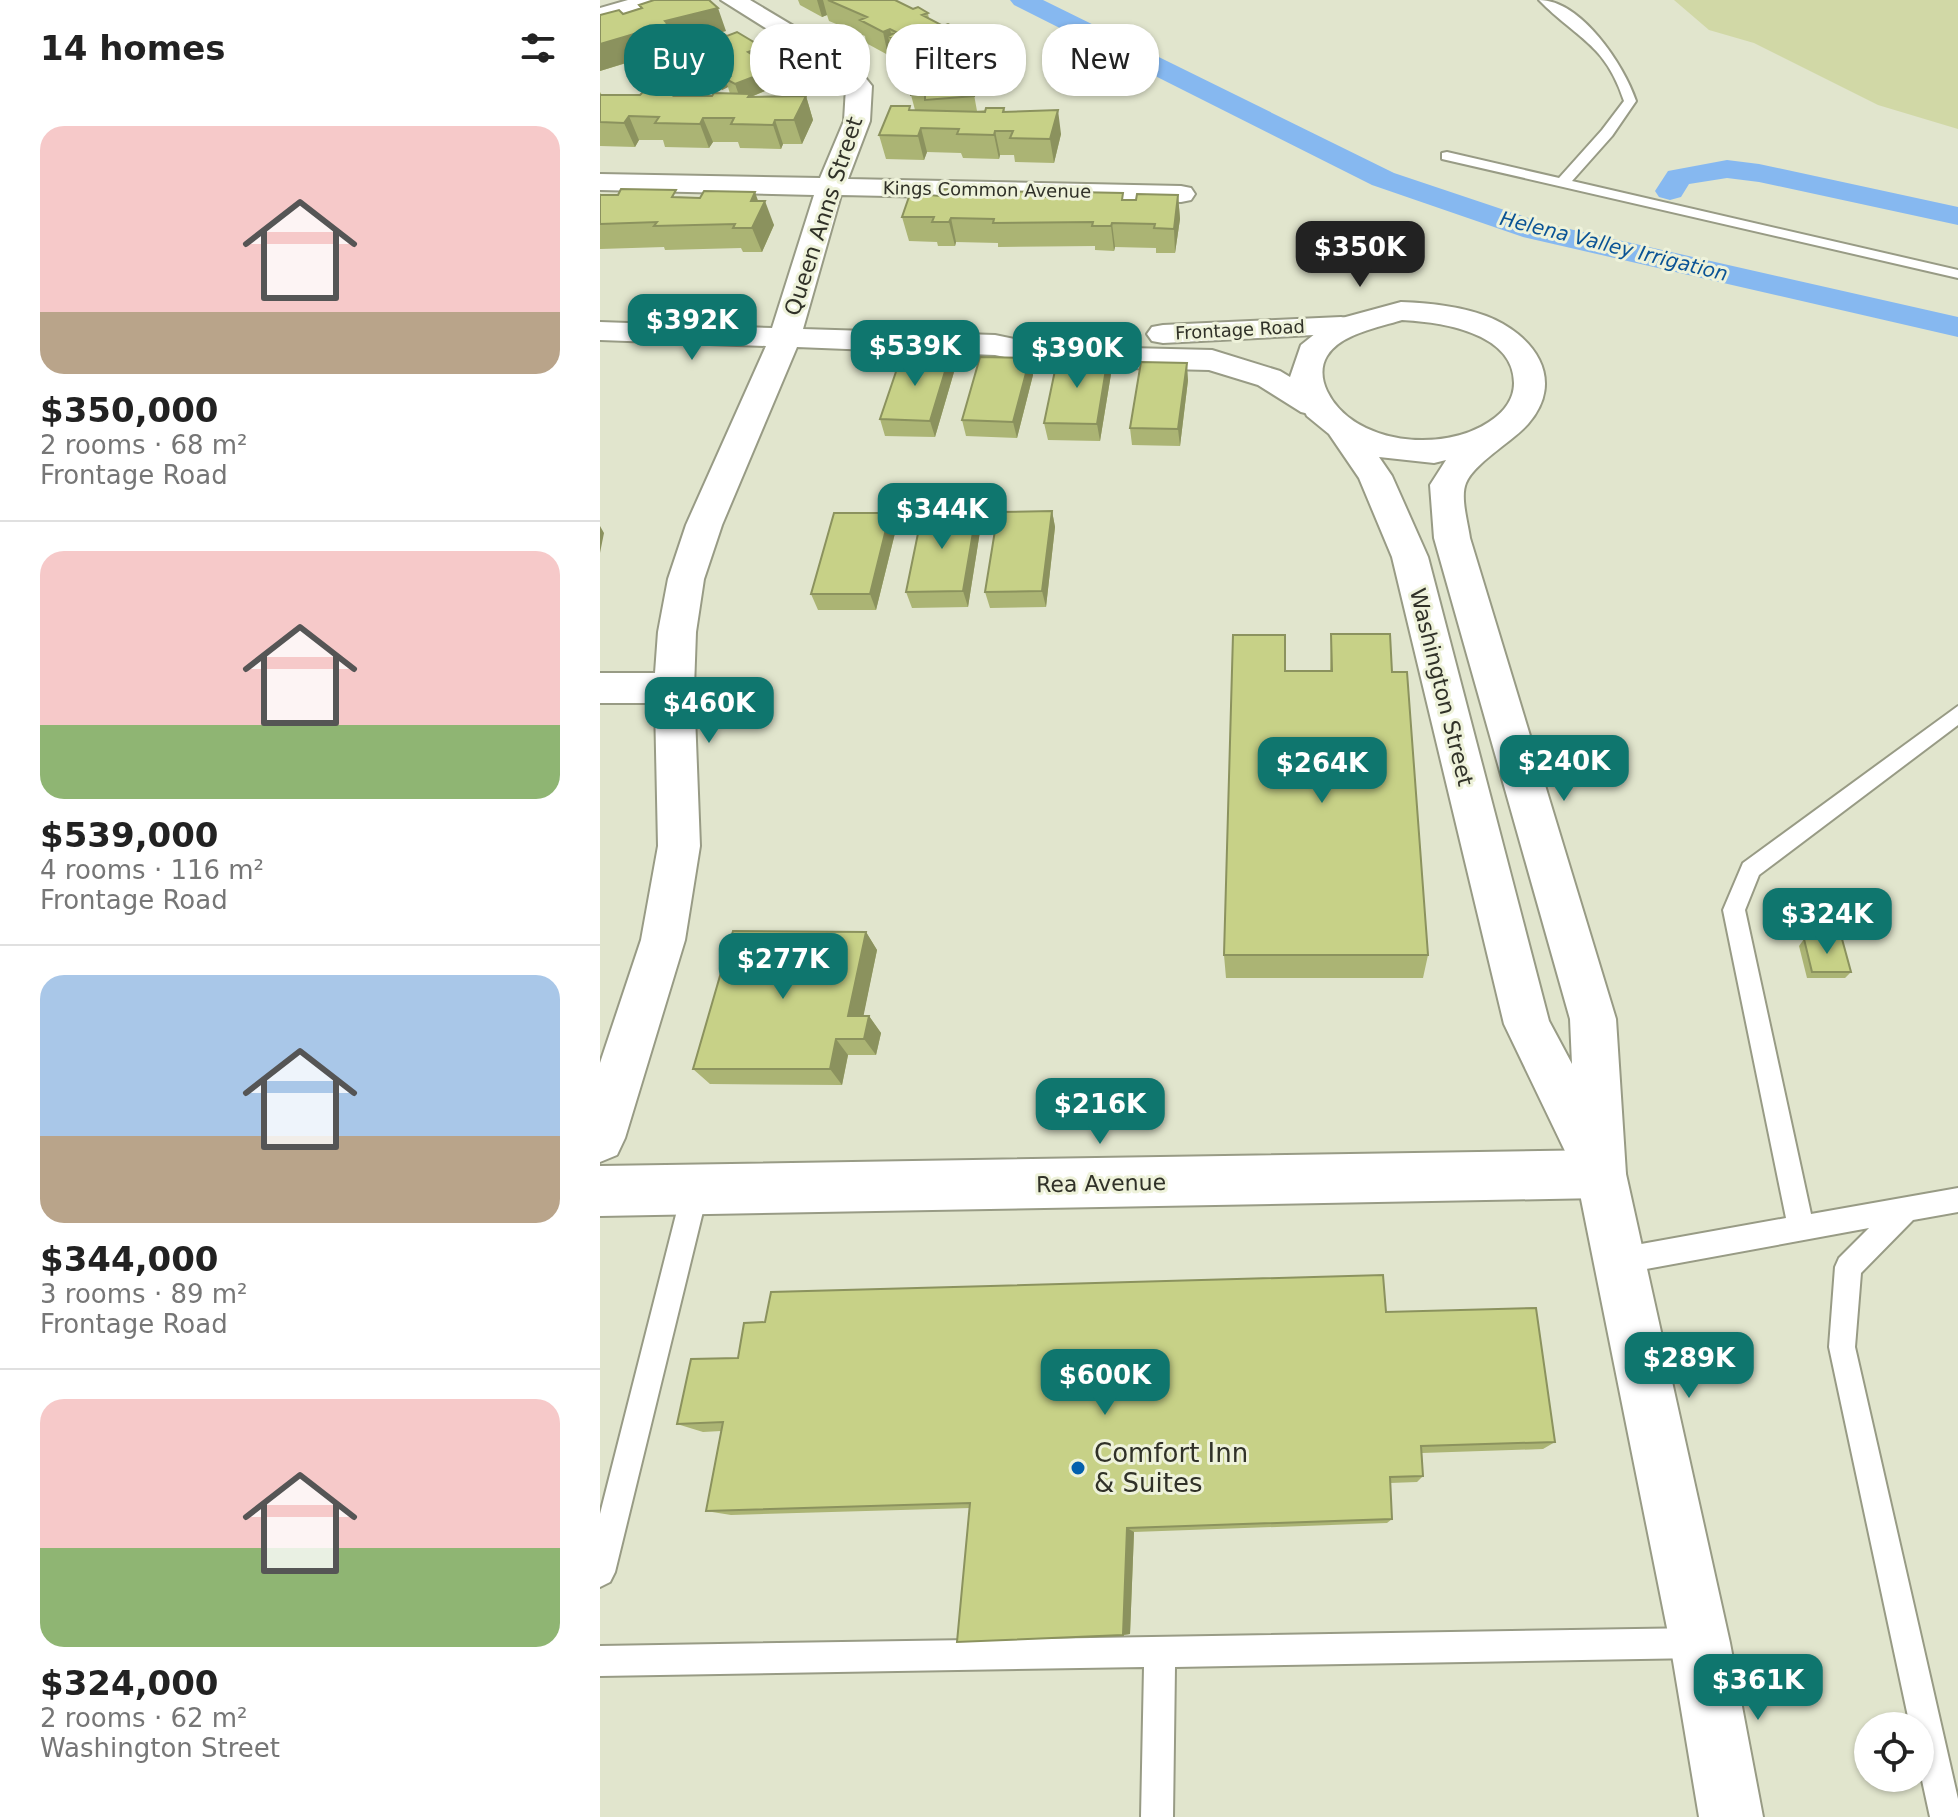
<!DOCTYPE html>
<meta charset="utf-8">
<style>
body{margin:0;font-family:"DejaVu Sans",sans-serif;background:#f6f6f6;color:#222;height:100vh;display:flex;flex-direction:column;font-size:30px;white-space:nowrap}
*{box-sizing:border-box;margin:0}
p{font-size:26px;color:#767676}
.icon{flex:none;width:44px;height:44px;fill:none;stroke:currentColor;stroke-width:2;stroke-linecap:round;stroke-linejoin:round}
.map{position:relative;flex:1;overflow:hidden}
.side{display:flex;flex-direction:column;background:#fff;width:600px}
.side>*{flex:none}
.hud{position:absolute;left:24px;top:24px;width:760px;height:72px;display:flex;gap:16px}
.buttons{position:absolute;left:1254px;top:1712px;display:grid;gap:16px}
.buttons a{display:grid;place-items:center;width:80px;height:80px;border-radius:50%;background:#fff;box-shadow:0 2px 6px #0004;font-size:40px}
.price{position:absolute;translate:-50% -68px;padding:0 18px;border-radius:16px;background:#0f766e;color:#fff;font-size:26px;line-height:52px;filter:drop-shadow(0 2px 4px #0008)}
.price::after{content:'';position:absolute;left:50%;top:48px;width:24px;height:18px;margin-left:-12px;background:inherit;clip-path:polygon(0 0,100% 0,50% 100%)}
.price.current{background:#222;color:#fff}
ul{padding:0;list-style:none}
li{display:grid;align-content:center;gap:16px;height:424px;padding:0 40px}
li+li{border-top:2px solid #e0e0e0}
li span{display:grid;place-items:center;height:248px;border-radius:24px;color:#555}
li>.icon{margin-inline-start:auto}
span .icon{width:144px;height:144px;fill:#fffc;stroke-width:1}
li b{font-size:34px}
h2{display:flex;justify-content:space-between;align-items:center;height:96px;padding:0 40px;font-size:34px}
.tag{padding:0 28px;border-radius:32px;background:#fff;box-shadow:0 2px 6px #0004;font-size:28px;line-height:72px}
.tag.current{background:#0f766e;color:#fff}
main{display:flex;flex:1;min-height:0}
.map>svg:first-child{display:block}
</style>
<main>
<section class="side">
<h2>14 homes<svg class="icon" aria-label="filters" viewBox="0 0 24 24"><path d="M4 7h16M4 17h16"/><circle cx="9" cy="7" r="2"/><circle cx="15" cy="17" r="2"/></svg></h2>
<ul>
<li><span style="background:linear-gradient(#f6c9c9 75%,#b9a48a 0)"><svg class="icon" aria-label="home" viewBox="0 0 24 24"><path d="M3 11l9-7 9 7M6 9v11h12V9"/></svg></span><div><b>$350,000</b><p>2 rooms · 68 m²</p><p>Frontage Road</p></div></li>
<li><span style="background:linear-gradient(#f6c9c9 70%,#8fb573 0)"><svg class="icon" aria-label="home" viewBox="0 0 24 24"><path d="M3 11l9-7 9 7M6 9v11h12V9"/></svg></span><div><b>$539,000</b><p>4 rooms · 116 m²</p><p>Frontage Road</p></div></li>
<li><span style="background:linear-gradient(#a9c7e8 65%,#b9a48a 0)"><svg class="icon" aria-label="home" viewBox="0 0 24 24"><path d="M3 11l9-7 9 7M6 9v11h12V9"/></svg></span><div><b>$344,000</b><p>3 rooms · 89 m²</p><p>Frontage Road</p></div></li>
<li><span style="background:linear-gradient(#f6c9c9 60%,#8fb573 0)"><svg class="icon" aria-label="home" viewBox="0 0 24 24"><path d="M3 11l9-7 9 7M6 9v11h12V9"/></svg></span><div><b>$324,000</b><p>2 rooms · 62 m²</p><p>Washington Street</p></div></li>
</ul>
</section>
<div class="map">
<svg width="1358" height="1817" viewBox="0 0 1358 1817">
<rect width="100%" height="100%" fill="#e1e5cd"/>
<path fill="#d1d8a6" d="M1074,0H1358V129L1278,105L1154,43L1109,30Z"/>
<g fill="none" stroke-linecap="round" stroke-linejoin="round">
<path fill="#86b8f0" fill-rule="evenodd" d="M410,0H443L794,173L943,223L1358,317V337L923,237L772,185L414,5Z
M1127,160L1159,164L1358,207V225L1159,182L1127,178L1089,184L1081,197L1070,200L1059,197L1055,191L1068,171Z"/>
<g stroke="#989b85" stroke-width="4">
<path id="lane" d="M939,0C981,0 1024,65 1036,101L1012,136L972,181L1358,270V278L842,159V153L847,152L959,178L1002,130L1024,101C1005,43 977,39 939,0Z
M1358,706V725L1159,875L1145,910L1211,1214L1358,1188V1212L1313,1220L1261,1273L1255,1347L1358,1799V1817H1330L1320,1771V1726H1310L1229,1347L1235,1267L1239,1258L1269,1228L1019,1274L1010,1270L1006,1261L1010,1252L1019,1248L1186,1218L1123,910L1143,863Z
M95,1179L104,1182L108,1191L15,1572L10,1582L0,1587V1514L82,1191L86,1182Z
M1099,1628L1110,1632L1114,1643L1110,1654L1099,1658L575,1667L573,1817H541L544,1667L0,1676V1646Z"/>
</g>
<g stroke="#989b85" stroke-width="4">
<path id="street" d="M28,0H65L61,5L0,23V8Z
M121,0H150L252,61L272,86L270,121L248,179L581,186L591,188L595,194L591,200L581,202L241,195L203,329L395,335L447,346L612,350L680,371L725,398L729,405L725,412L713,415L701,412L658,385L609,370L447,366L395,355L197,347L122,525L104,579L96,632L94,688L100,846L85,940L25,1138L17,1155L0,1162V1063L41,940L58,846L55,703H0V673H55L58,632L68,579L86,525L166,346L0,340V322L172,328L214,195L0,190V174L220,178L244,121L246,87L234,71Z
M741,317L752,319L756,326L752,333L563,343L552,341L547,334L552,327L563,325Z
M1001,1150L1019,1157L1026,1174L1019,1191L1001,1198L0,1216V1166Z"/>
</g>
<g stroke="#989b85" stroke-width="4">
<path id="secondary" d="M801,302C830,303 859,306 886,316C933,334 967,379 928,424C912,442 874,463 866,483C860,497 868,523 870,538L1016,1019L1026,1174L1130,1643L1163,1817H1099L1070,1643L976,1174L904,1024L792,557L759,478L729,434L707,416L689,380L701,345L731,321ZM802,320C840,322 914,332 914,383C914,400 903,413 889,422C843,453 753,445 727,391C722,381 720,367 727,356C740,334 780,327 802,320ZM779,457L834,463L846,460L830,485L834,538L970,1019L972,1064L949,1021L828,557L792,476Z"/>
</g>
<use href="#lane" fill="#fff" fill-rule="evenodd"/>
<use href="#street" fill="#fff" fill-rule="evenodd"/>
<use href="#secondary" fill="#fff" fill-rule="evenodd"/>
</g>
<path fill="#abb474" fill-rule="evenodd" d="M198,0H295L313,9L328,13L329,19L343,26L360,30L365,54L347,61L371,60L374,85H368V90L373,89L377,111L404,108L405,112L461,134L454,163L415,162L414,155H400L399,159L363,158L361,153L327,152L324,160L286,159L279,135L311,110H315L311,95L315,71L294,59L292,54L288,55L266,43L265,36L229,21L227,15L222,17L200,5Z
M39,5L126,31L121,32L180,59L185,75L177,78L179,85L151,97L206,96L213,120L202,144H183L181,149L140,148L138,142H113L109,148L65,147L63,140H39L35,147L0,146V92L2,95L112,96L130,94L128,87L122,90L82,64L76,48L0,71V15L23,14L40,8ZM102,37L77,47L76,44Z
M384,190L385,196L442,192L443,197L524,200H536L578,195L580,219L575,253H556V248L515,247L514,251L495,250V246L398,247V243L356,242L355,246H338L337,242L309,241L302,217L330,192L331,195L339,196Z
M0,193L1,195L158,201L174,225L162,252H143L141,248L65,250L64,247L0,249Z
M430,358L433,375L417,438L366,436L362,420Z
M354,372L335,437L285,436L280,419Z
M511,374L500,441L448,440L444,423Z
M588,380L580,446L532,445L530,428Z
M452,511L455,527L446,607L390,608L385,592Z
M290,513L296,529L276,610H218L211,594Z
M381,525L368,607L312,608L306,592Z
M731,634L792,672L828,955L823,978H626L624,955L685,671H730Z
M266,932L277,950L263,1016H269L281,1033L276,1055H248L242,1085L110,1084L93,1069Z
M1204,939L1251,972L1245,978H1207L1199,946Z
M786,1312L955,1442L943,1449L822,1453L823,1476L817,1482L790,1483L792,1519L787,1523L534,1532L530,1634L523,1635L370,1508L131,1515L106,1511L121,1431L103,1432L77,1424L138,1358Z"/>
<path fill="#8b925e" d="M217,0H223L227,15L222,17Z
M118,8L126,31L76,44L77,47L0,71V44L65,21Z
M290,29L292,38L288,36L292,54L288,55L283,32Z
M360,30L365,54L320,73L314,50Z
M162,47L167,63L148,52Z
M180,59L185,75L177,78L179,85L141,101L135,84L166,64Z
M365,69L368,85L369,97L366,90Z
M122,71L128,87L122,90L116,73Z
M206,96L213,120L202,144L194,120Z
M458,110L461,134L454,163L450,139Z
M29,116L39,140L35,147L24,123Z
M103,118L113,142L109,148L100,124Z
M175,120L183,144L181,149L173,125Z
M321,128L327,152L324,160L318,136Z
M395,131L400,155L399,159L394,135Z
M155,192L161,209L165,201L174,225L162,252L152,228L151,201Z
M578,195L580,219L575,253L574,229Z
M351,218L356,242L355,246L349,222Z
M512,223L515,247L514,251L511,226Z
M350,355L354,372L335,437L330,421Z
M508,357L511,374L500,441L497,424Z
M430,358L433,375L417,438L413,422Z
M587,363L588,380L580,446L578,429Z
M377,509L381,525L368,607L363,591Z
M452,511L455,527L446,607L442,591Z
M290,513L296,529L276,610L270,594Z
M0,526L4,533L0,553Z
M266,932L277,950L260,1033L248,1016Z
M269,1016L281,1033L276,1055L264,1039Z
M236,1039L248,1055L242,1085L230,1069Z
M527,1528L534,1532L530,1634L523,1635Z"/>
<path fill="#c7d187" stroke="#8b925e" stroke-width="2" d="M54,0H109L118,8L65,21L68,24L0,44V15L19,10L23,14L42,8L39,5Z
M228,0H295L313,9L318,7L328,13L322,15L343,26L348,24L360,30L314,50L288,36L296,32L290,29L283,32L260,20L267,17Z
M118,31L127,36L137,32L162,47L148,52L154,56L167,51L180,59L166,64L174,69L135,84L124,78L130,76L122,71L116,73L76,47Z
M371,60V68L365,69L366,90L373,89L374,96L325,100V94L311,95V71L324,70V63Z
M43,92L76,93L74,96H112L114,93L150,94L148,97L206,96L194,120H175L173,125L131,124L134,118H103L100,124L55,123L59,117L29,116L24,123L0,122V95H40Z
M291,106H310L309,110L385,112L386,108H404L403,112L458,110L450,139L410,138L413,131H395L394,135L357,134L359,129L321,128L318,136L279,135Z
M21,189L76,190L72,197L100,198L104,191L155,192L151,201H165L152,228H133L135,224L54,226L57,222L0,224V195H18Z
M341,189L384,190L382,196H396L398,191L442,192L440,197H474L475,192L523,193L522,200H536L537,194L578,195L574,229L554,228L555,224L512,223L511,226H492L493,222L393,223L394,219L351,218L349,222H332L334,217H302L311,191L330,192L329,195L339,196Z
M302,354L350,355L330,421L280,419Z
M458,356L508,357L497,424L444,423Z
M380,357L430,358L413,422L362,420Z
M541,362L587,363L578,429L530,428Z
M323,509H377L363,591L306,592Z
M452,511L442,591L385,592L398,512Z
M234,513H290L270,594H211Z
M731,634H790L792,672H807L828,955H624L633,635H685V671H732Z
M133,931L266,932L248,1016H269L264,1039H236L230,1069H93Z
M1204,939H1242L1251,972H1212Z
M783,1275L786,1312L936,1308L955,1442L821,1446L823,1476L790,1477L792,1519L527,1528L523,1635L357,1642L370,1503L106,1511L123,1422L77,1424L91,1359L138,1358L144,1323L165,1322L171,1292Z"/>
<circle fill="#0360ad" stroke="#eef2da" stroke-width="3" cx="478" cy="1468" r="8"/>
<g text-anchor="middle" stroke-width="6" stroke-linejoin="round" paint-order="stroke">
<g font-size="18" fill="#303128" stroke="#eef2da">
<text transform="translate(387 190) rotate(1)" y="6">Kings Common Avenue</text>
<text transform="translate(640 330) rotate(-3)" y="6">Frontage Road</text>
</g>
<g font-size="20" font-style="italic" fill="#0a5395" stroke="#eef2da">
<text transform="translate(1014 246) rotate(14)" y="7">Helena Valley Irrigation</text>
</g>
<g font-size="22" fill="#303128" stroke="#eef2da">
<text transform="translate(223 216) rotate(-72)" y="8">Queen Anns Street</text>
<text transform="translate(842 687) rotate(76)" y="8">Washington Street</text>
<text transform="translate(501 1183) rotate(-1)" y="8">Rea Avenue</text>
</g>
<g font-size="26" fill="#303128" stroke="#eef2da" text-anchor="start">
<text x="494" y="1462">Comfort Inn<tspan x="494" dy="30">&amp; Suites</tspan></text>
</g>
</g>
</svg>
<div class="buttons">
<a><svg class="icon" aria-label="locate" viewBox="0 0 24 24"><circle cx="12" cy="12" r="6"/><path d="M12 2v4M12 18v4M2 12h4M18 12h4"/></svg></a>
</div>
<b class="price current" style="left:760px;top:289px">$350K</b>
<b class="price" style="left:92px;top:362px">$392K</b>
<b class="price" style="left:315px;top:388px">$539K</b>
<b class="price" style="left:477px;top:390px">$390K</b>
<b class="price" style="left:342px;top:551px">$344K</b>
<b class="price" style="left:109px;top:745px">$460K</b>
<b class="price" style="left:964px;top:803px">$240K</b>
<b class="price" style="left:722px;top:805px">$264K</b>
<b class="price" style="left:1227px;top:956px">$324K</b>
<b class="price" style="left:183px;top:1001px">$277K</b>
<b class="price" style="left:500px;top:1146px">$216K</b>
<b class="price" style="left:1089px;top:1400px">$289K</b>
<b class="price" style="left:505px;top:1417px">$600K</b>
<b class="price" style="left:1158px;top:1722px">$361K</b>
<div class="hud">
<a class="tag current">Buy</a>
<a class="tag">Rent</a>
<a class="tag">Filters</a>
<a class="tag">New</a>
</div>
</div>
</main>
